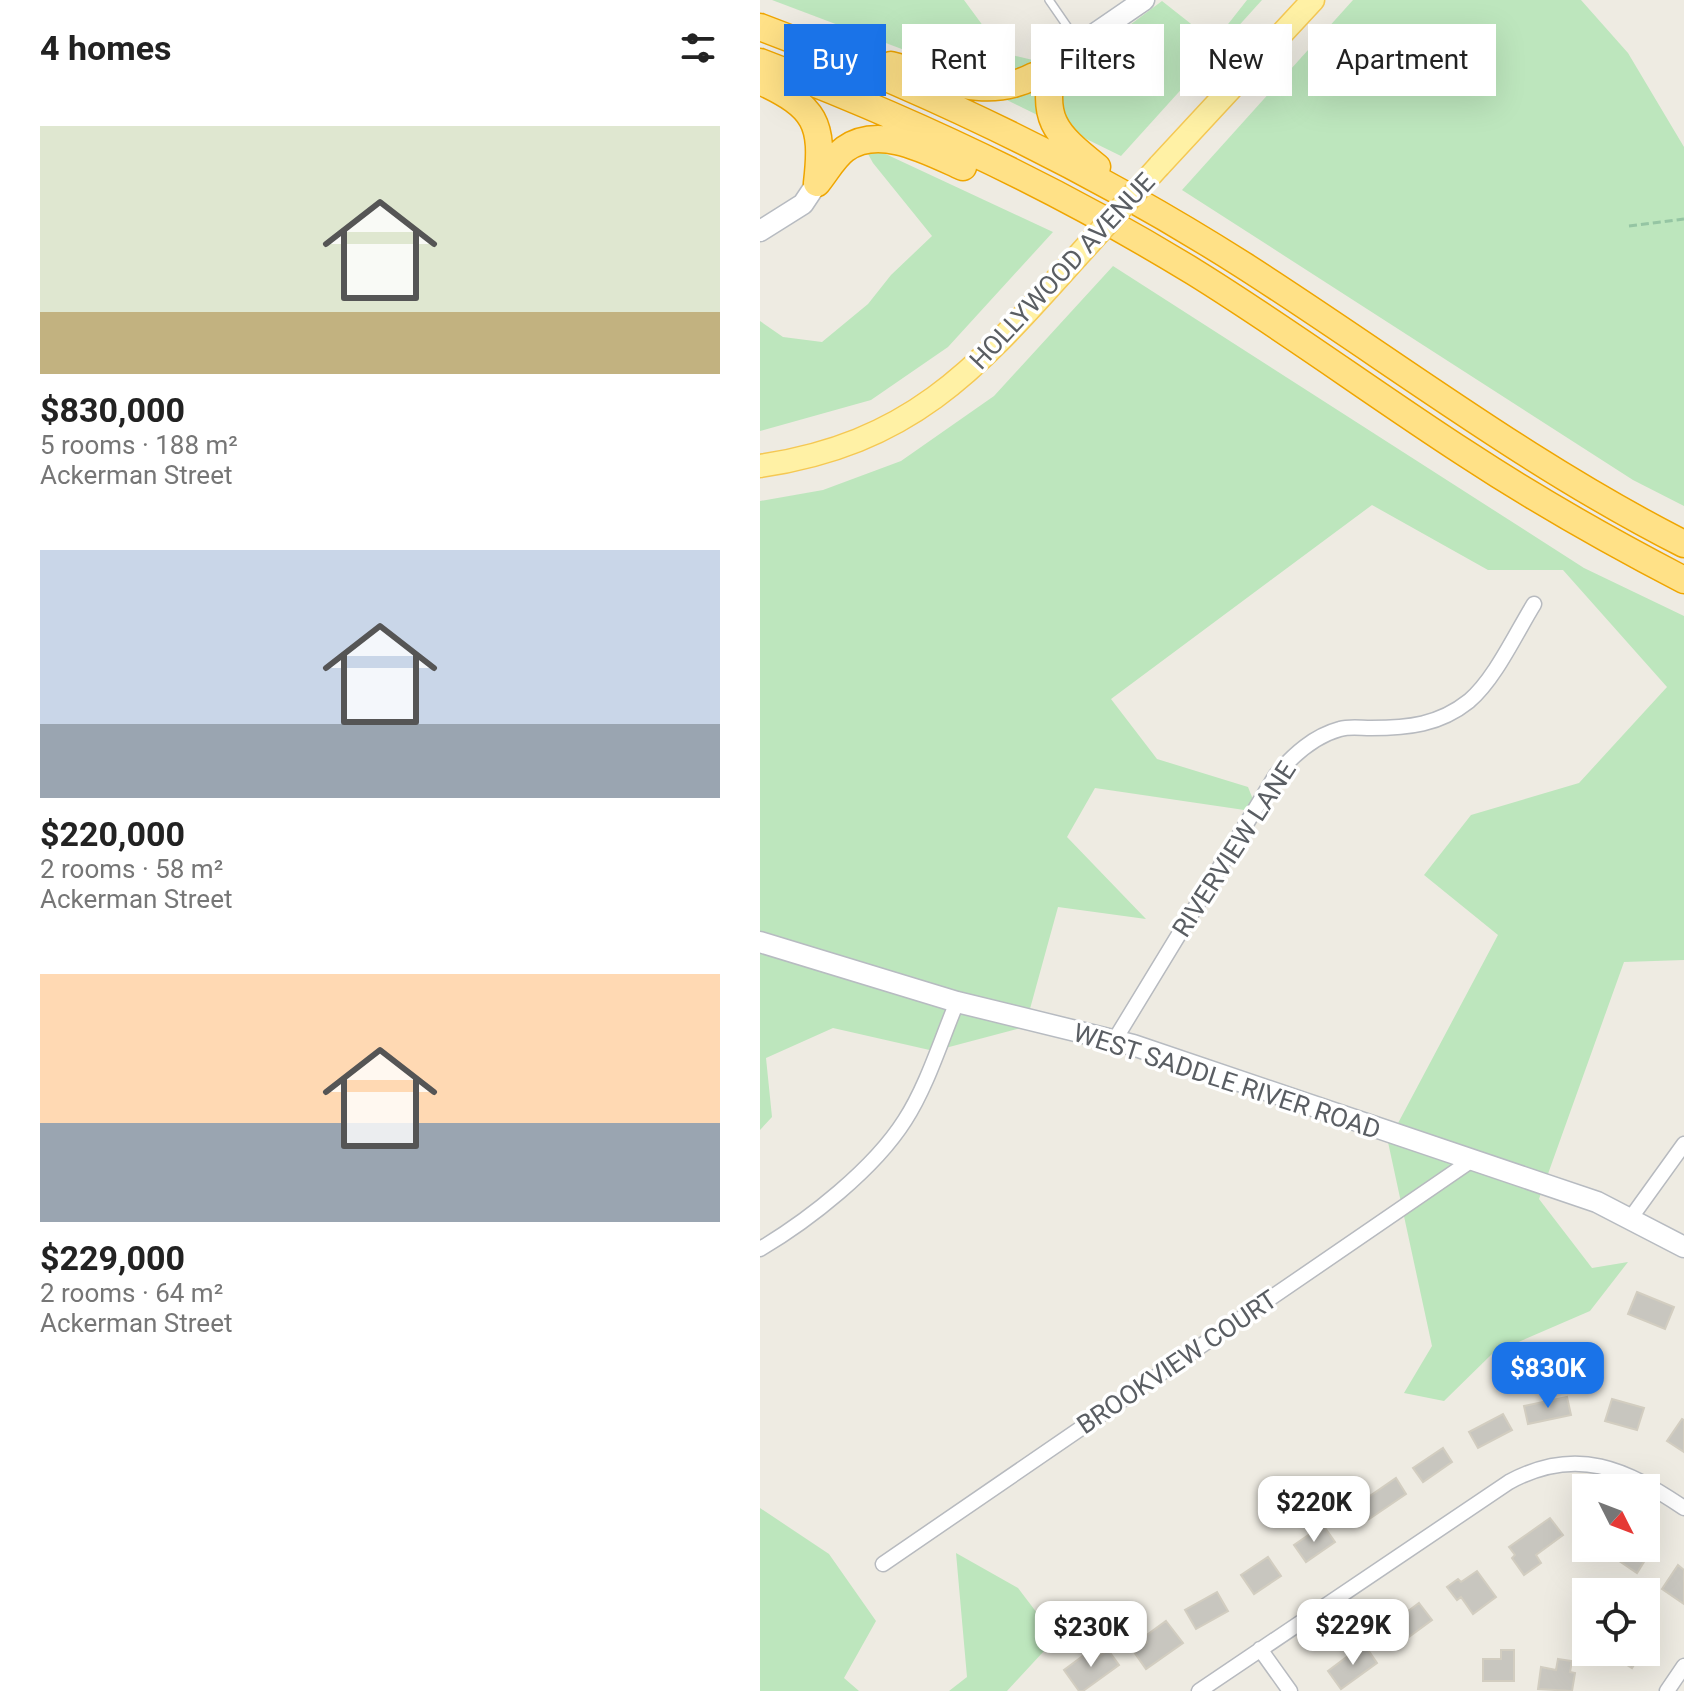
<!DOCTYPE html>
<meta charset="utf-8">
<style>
body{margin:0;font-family:Roboto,sans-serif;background:#f6f6f6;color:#222;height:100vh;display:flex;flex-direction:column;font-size:30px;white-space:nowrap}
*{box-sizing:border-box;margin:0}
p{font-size:26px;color:#767676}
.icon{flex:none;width:44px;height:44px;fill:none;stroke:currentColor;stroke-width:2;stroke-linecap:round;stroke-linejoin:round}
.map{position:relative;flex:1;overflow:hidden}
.panel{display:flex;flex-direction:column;background:#fff;width:760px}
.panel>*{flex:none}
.top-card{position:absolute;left:24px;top:24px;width:760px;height:72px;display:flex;gap:16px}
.needle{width:52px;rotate:132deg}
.tools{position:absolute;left:812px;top:1474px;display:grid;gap:16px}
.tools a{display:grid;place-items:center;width:88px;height:88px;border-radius:0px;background:#fff;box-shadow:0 8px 32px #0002;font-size:40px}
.price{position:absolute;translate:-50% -68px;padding:0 18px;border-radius:16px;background:#fff;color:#222;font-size:26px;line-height:52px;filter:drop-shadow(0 2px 4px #0008)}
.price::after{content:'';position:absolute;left:50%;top:48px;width:24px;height:18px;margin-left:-12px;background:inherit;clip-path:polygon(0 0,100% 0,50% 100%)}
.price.current{background:#1a73e8;color:#fff}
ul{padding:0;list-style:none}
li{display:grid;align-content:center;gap:16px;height:424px;padding:0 40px}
li span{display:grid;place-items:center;height:248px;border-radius:0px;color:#555}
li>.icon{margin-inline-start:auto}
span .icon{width:144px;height:144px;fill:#fffc;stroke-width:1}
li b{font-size:34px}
h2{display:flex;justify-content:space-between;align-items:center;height:96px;padding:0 40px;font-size:34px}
.tag{padding:0 28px;border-radius:0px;background:#fff;box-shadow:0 8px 32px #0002;font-size:28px;line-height:72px}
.tag.current{background:#1a73e8;color:#fff}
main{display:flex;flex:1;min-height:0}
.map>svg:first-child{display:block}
</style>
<main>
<section class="panel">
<h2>4 homes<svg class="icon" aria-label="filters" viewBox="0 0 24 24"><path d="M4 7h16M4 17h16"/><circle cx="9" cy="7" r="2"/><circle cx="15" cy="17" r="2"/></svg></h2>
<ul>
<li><span style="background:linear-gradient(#dfe7d0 75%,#c2b280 0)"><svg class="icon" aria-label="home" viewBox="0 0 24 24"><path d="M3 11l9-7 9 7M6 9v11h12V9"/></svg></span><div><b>$830,000</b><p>5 rooms · 188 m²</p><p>Ackerman Street</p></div></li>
<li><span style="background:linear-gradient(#c9d6e8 70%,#9aa5b1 0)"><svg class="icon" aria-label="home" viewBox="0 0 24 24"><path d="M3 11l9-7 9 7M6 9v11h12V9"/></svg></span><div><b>$220,000</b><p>2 rooms · 58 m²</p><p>Ackerman Street</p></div></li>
<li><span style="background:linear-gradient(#ffd9b3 60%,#9aa5b1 0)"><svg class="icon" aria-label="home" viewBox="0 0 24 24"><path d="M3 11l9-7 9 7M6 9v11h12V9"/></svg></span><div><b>$229,000</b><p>2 rooms · 64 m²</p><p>Ackerman Street</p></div></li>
</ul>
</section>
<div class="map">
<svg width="924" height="1691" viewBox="0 0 924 1691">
<rect width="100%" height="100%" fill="#eeebe2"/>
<path fill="#bde6bd" d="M12,0H204L243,53L311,69L402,1L454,42L487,0H502L361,156L147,51Z
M593,0H821L868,53L924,147V506L873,480L422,190Z
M102,143L293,232L188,347L111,400L0,431V321L23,337L62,342L108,304L131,275L172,236L113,163Z
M353,266L824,568L924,616V960L864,962L779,1199L832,1268L868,1262L830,1311L733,1353L684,1401L644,1393L672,1346L628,1142L738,935L664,875L711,815L819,783L907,687L803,570H728L612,505L351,699L397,759L488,787L498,812L335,788L307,837L386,919L298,907L265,1027L174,1051L73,1028L6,1058L12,1117L0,1130V501L63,490L141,461L234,396Z
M0,1508L69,1554L116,1621L84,1678L99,1691H0Z
M196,1553L258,1588L296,1638L247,1691H189L207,1677Z"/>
<path fill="#c8c6bf" stroke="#d2cdc0" stroke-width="2" d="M877,1292L914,1307L905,1329L868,1314Z
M807,1397L811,1415L768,1424L764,1406Z
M852,1399L884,1408L877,1430L845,1421Z
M743,1414L752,1430L718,1448L709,1432Z
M922,1419L924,1420V1452L907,1441Z
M683,1448L692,1462L663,1482L653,1468Z
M636,1478L646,1494L602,1524L591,1509Z
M790,1518L803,1535L776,1555L781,1563L764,1575L752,1558L755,1555L749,1547Z
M563,1525L575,1542L546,1562L534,1545Z
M886,1545L892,1549L877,1573L840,1548H886Z
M508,1557L521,1576L494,1594L481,1575Z
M918,1565L924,1570V1604L902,1589Z
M717,1571L736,1597L713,1614L701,1597L697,1600L687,1587L698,1579L701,1582Z
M457,1592L468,1611L436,1629L425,1610Z
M659,1603L672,1620L635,1647L623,1630Z
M406,1621L423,1643L386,1669L374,1652L387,1642L384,1637Z
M604,1644L617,1663L581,1689L568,1671Z
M331,1650L337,1658L348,1650L359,1665L323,1691H319L304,1670Z
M741,1650H754V1681H723V1659H741Z
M859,1652H882L872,1668L856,1658Z
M798,1659L812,1661L810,1672L815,1673L812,1691L778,1689L781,1667L796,1670Z"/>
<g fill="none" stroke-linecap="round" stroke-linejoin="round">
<g stroke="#b7babf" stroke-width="10">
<path id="lane" d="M289,0L318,42"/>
</g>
<g stroke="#b7babf" stroke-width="17">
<path id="street" d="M354,1041L516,775C534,754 554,736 580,729C590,726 601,728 611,728C648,728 679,725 709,701C735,679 756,633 774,604
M870,1219L924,1144
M0,1249C49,1220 114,1169 145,1120C167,1086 181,1040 197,1002
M123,1564L712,1160
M500,1649L530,1691
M439,1691L749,1482C817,1445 866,1469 924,1508
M907,1691L924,1666"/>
</g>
<g stroke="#b7bbc1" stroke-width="23">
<path id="secondary" d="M282,70L384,0
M0,231L43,204L57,183
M0,942L197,1002L373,1045L837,1202L924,1247"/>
</g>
<g stroke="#f5c853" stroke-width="25">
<path id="primary" d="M399,166L553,0
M0,466C154,443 218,367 316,258"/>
</g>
<g stroke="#efa500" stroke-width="29">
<path id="highway" d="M0,27C168,90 332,169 483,265C630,359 768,465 924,544
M0,62C150,119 297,188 434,272C526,329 614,394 705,453C775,499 849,541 924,580
M294,62C281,119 293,132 337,167
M131,65C179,77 225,102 274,76
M0,81C56,107 64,123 57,183
M57,183C66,172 74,157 85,149C120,124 169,152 203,167"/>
</g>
<path stroke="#95c5a3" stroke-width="3" stroke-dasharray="8 4" stroke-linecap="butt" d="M869,226L924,219"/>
<use href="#lane" stroke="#fff" stroke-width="7"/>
<use href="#street" stroke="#fff" stroke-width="14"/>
<use href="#secondary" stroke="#fff" stroke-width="20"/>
<use href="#primary" stroke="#fff1a5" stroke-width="22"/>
<use href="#highway" stroke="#ffe187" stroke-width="26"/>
<g stroke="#f5c853" stroke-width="25" stroke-linecap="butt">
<path id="primary-bridge" d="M316,258L399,166"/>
</g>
<use href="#primary-bridge" stroke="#fff1a5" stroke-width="22"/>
</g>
<g text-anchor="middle" stroke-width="7" stroke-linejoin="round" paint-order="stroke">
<g font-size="26" fill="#5a5e63" stroke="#fff">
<text transform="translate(302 271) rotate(-47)" y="9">HOLLYWOOD AVENUE</text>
<text transform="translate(474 849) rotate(-57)" y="9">RIVERVIEW LANE</text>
<text transform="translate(467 1081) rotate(18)" y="9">WEST SADDLE RIVER ROAD</text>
<text transform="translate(417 1362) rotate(-34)" y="9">BROOKVIEW COURT</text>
</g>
</g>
</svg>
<div class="tools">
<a><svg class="needle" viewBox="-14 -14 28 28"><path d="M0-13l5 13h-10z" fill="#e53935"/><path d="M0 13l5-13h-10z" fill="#767676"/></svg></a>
<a><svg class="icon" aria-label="locate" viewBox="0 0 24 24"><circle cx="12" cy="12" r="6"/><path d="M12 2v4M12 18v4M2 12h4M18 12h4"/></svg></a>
</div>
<b class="price current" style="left:788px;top:1410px">$830K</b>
<b class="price" style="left:554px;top:1544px">$220K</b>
<b class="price" style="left:593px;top:1667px">$229K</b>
<b class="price" style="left:331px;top:1669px">$230K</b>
<div class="top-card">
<a class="tag current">Buy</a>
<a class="tag">Rent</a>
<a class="tag">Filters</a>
<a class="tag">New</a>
<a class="tag">Apartment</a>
</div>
</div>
</main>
